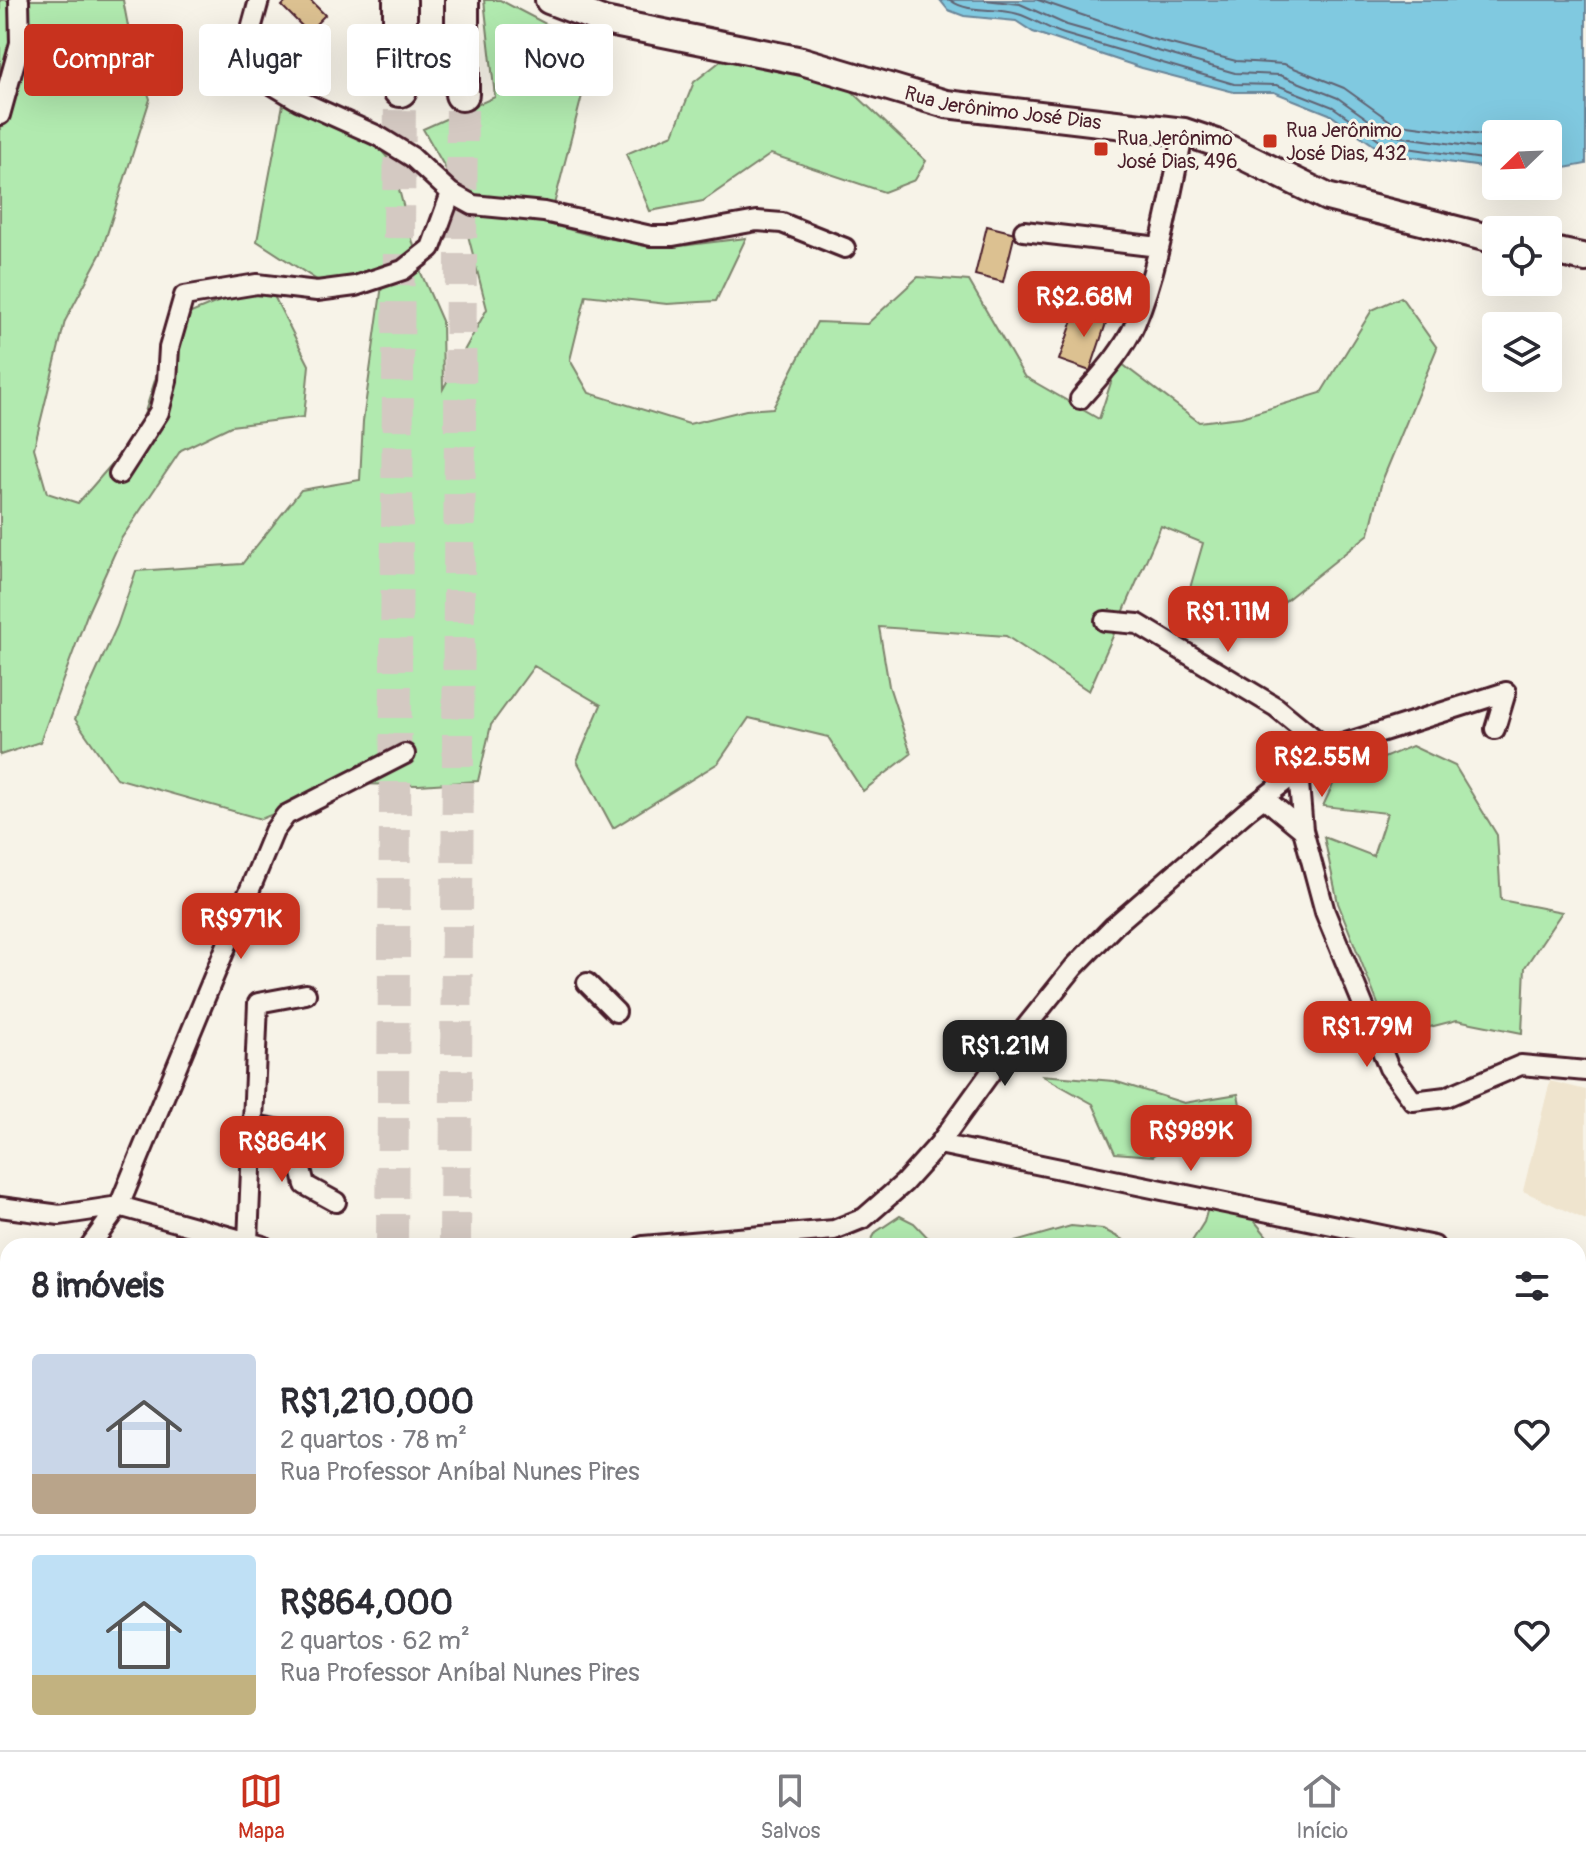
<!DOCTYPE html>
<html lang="pt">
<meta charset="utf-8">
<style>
body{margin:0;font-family:Pangolin,sans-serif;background:#f7f7f7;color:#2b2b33;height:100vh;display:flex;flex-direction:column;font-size:30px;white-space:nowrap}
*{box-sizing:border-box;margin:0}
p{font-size:26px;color:#7c7c81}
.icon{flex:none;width:44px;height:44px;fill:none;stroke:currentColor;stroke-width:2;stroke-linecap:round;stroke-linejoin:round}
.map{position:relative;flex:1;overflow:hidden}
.panel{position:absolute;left:0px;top:1238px;width:1586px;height:512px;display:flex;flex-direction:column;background:#fff;border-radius:24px 24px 0 0;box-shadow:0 8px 32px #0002}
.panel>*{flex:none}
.banner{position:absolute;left:24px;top:24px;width:800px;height:72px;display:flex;gap:16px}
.needle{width:52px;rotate:247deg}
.fabs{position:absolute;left:1482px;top:120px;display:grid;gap:16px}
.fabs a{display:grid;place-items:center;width:80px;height:80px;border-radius:8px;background:#fff;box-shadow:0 8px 32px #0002;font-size:40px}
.price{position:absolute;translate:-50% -68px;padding:0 18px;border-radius:16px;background:#c8321e;color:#fff;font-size:26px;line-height:52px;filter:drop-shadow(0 2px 4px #0008)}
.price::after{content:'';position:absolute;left:50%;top:48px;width:24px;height:18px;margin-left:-12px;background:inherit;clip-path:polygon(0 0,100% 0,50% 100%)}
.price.active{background:#222;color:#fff}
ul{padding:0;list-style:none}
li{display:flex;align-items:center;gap:24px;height:200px;padding:0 32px}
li+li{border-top:2px solid #e1e1e2}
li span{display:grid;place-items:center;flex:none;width:224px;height:160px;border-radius:8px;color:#555}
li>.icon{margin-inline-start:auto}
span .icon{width:96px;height:96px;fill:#fffc;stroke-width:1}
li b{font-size:34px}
h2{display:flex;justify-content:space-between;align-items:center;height:96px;padding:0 32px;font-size:34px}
.pill{padding:0 28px;border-radius:8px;background:#fff;box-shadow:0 8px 32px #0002;font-size:28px;line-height:72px}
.pill.active{background:#c8321e;color:#fff}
.menu{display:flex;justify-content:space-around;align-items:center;height:112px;border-top:2px solid #e1e1e2;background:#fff;font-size:22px;color:#7c7c81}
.menu a{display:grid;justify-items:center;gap:4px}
.menu .active{color:#c8321e}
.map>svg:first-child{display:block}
</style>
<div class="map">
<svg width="1586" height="1750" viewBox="0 0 1586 1750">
<rect width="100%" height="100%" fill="#f7f3e8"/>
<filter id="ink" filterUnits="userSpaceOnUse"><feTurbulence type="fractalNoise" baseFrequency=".0125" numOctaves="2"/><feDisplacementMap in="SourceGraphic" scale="16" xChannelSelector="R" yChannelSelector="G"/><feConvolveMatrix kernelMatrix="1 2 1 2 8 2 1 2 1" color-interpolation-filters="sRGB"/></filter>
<g filter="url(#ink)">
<path fill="#efe4ce" d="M1550,1081L1586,1090V1220L1523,1191Z"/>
<path fill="#b1eaaf" stroke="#7e846d" stroke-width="2" d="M0,0H123L132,47L150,99L101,253L65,321L34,448L47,493L78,503L138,434L174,320L227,298L271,290L309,365L304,417L231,426L181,450L121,539L88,612L40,742L0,755Z
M484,0H500L594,49L549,224L597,237L673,247L746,238L716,301L667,304L586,295L570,360L589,393L689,424L746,410L773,408L817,322L867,324L918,277L969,281L1024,376L1099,419L1118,361L1199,422L1241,417L1321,393L1372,310L1401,297L1437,348L1382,481L1369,534L1270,613L1216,612L1186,602L1203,543L1161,526L1089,691L1006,636L879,627L889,686L911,754L863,791L828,737L749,718L718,763L613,828L577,761L601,705L534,666L491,725L478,781L419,785L347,784L261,819L116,778L75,719L117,626L136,571L242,564L301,490L360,480L363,421L382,285L326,286L257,241L284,99L380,149L392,163L421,273L442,321L443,389L487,309L455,185L423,129L495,97Z
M727,56L839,79L926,161L915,180L884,192L771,154L703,201L650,211L626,154L673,134L694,82Z
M1412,746L1455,766L1497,835L1501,900L1562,912L1525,967L1522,1033L1457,1020L1391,1037L1338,903L1324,837L1373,856L1387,813L1323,806L1336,778Z
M1041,1075L1114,1081L1184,1103L1238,1094L1243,1120L1191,1131L1153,1156L1115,1153L1093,1104Z
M1243,1207L1275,1246H1189L1204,1222L1208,1208Z
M900,1216L914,1223L936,1246H868L876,1232Z
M1071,1226L1103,1229L1134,1246H1001Z
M1578,1375L1586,1381L1581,1421H1578Z
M1578,1636L1586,1648V1750H1046L1043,1742H1578Z"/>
<path fill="#80c9e0" stroke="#6a8598" stroke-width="2" d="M940,0H1586V164L1548,171V134H1496V169L1385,153L1329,114L1274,92H1234L1142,68L1033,32L1016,21L964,16L948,10Z"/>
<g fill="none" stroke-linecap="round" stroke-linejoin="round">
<path stroke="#606373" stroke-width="2" d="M950,0C970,15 995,6 1018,14C1032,18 1048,29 1064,34L1234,84L1277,85L1333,107L1387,145L1496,161
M985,0L1020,4L1067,25L1235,73L1280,75L1338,98L1390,135L1496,150
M1038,0L1152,39L1236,61L1284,64L1344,88L1393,123L1496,137"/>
</g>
<path fill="#dcc191" stroke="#4a1f2b" stroke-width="2" d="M288,0H310L325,15L308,32L282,6Z
M987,226L1015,233L1003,282L975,275Z
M1078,306L1108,317L1090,371L1059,360Z"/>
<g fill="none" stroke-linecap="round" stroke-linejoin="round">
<path stroke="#d4c9c2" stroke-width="32" stroke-dasharray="32 16" stroke-linecap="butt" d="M392,1246L400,90
M455,1246L462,94
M389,1750V1742
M451,1750V1742"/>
<g stroke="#4a1f2b" stroke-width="24">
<path id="minor" d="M259,0L241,66L298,100L378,136L412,157L451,193L473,205L544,212L651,236H673L757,221L782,223L845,248
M0,115L20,43L19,0
M1024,231L1159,247
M1080,399C1100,376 1123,352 1135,324C1160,264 1170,195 1184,132
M119,474L159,412L167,381L169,348L184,296L257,284L317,291L355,286L403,270L431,248L451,193
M1105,621L1138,624L1276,707L1327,749
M1495,729L1506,692
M1298,772L1303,830L1325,912L1389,1068L1413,1101L1446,1097L1521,1065L1586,1071
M1264,798L1303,830
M587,983L616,1012
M255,1125L292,1132L305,1185L336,1202
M939,1144L1434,1246
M0,1207L60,1215L119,1206L274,831L286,815L405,754
M248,1241L258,1003L306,994
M90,1246L119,1206L263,1246
M643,1246L834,1230L864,1218L904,1183L939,1144L1004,1054L1074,967L1114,926L1248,810L1327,749L1506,692
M1578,1278L1586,1280
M0,1296L8,1299
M1578,1528L1586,1530"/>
</g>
<g stroke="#4a1f2b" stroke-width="32">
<g id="secondary">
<path id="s1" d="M549,0L604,21L802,61L946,104L1184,132L1217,143L1327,197L1496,240"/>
<path d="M1548,250L1586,258"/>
</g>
</g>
<g stroke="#4a1f2b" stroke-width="38">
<path id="trunk" d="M400,90V0
M462,94V0"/>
</g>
<use href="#minor" stroke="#f7f3e8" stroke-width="18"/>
<use href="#secondary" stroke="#f7f3e8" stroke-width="26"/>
<use href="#trunk" stroke="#f7f3e8" stroke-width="32"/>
</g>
</g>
<g fill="#c8321e" stroke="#f7f3e8" stroke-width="3">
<rect x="1262" y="133" width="16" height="16" rx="4"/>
<rect x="1093" y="141" width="16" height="16" rx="4"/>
</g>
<g text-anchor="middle" stroke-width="6" stroke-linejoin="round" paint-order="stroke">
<g font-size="20" fill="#4a1f2b" stroke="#f7f3e8">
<text dy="7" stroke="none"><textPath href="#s1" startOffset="468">Rua Jerônimo José Dias</textPath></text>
</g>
<g font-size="20" fill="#4a1f2b" stroke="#f7f3e8" text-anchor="start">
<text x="1286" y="137">Rua Jerônimo<tspan x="1286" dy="23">José Dias, 432</tspan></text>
<text x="1117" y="145">Rua Jerônimo<tspan x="1117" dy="23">José Dias, 496</tspan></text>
</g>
</g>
</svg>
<div class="fabs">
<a><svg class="needle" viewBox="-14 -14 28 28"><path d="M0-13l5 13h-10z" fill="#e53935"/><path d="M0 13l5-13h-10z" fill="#7c7c81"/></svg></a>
<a><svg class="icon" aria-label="locate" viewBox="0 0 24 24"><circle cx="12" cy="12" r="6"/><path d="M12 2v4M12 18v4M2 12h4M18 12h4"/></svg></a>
<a><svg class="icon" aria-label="layers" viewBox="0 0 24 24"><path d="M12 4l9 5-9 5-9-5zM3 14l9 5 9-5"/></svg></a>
</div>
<b class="price" style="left:1084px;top:339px">R$2.68M</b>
<b class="price" style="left:1228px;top:654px">R$1.11M</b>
<b class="price" style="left:1322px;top:799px">R$2.55M</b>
<b class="price" style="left:241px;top:961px">R$971K</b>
<b class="price" style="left:1367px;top:1069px">R$1.79M</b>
<b class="price active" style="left:1005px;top:1088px">R$1.21M</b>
<b class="price" style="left:1191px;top:1173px">R$989K</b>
<b class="price" style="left:282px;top:1184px">R$864K</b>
<div class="banner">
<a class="pill active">Comprar</a>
<a class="pill">Alugar</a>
<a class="pill">Filtros</a>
<a class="pill">Novo</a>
</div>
<section class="panel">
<h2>8 imóveis<svg class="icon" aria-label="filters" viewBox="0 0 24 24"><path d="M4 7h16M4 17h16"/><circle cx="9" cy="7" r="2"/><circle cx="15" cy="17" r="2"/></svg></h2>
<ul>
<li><span style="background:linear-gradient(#c9d6e8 75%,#b9a48a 0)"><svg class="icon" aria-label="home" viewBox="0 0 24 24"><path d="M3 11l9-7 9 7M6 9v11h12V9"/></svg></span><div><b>R$1,210,000</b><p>2 quartos · 78 m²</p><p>Rua Professor Aníbal Nunes Pires</p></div><svg class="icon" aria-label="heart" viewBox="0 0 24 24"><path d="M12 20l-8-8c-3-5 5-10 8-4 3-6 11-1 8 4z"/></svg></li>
<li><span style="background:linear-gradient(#bfe0f5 75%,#c2b280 0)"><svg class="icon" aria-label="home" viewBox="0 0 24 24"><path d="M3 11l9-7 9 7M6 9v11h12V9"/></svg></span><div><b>R$864,000</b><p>2 quartos · 62 m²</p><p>Rua Professor Aníbal Nunes Pires</p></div><svg class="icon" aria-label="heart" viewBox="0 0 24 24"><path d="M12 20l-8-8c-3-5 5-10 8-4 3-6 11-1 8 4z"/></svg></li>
</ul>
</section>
</div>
<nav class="menu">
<a class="active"><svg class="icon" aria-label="map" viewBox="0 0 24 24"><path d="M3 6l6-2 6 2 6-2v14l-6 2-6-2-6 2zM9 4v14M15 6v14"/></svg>Mapa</a>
<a><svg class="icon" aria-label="saved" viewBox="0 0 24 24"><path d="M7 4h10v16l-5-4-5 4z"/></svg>Salvos</a>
<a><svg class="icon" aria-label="home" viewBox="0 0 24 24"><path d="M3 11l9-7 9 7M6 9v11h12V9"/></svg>Início</a>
</nav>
